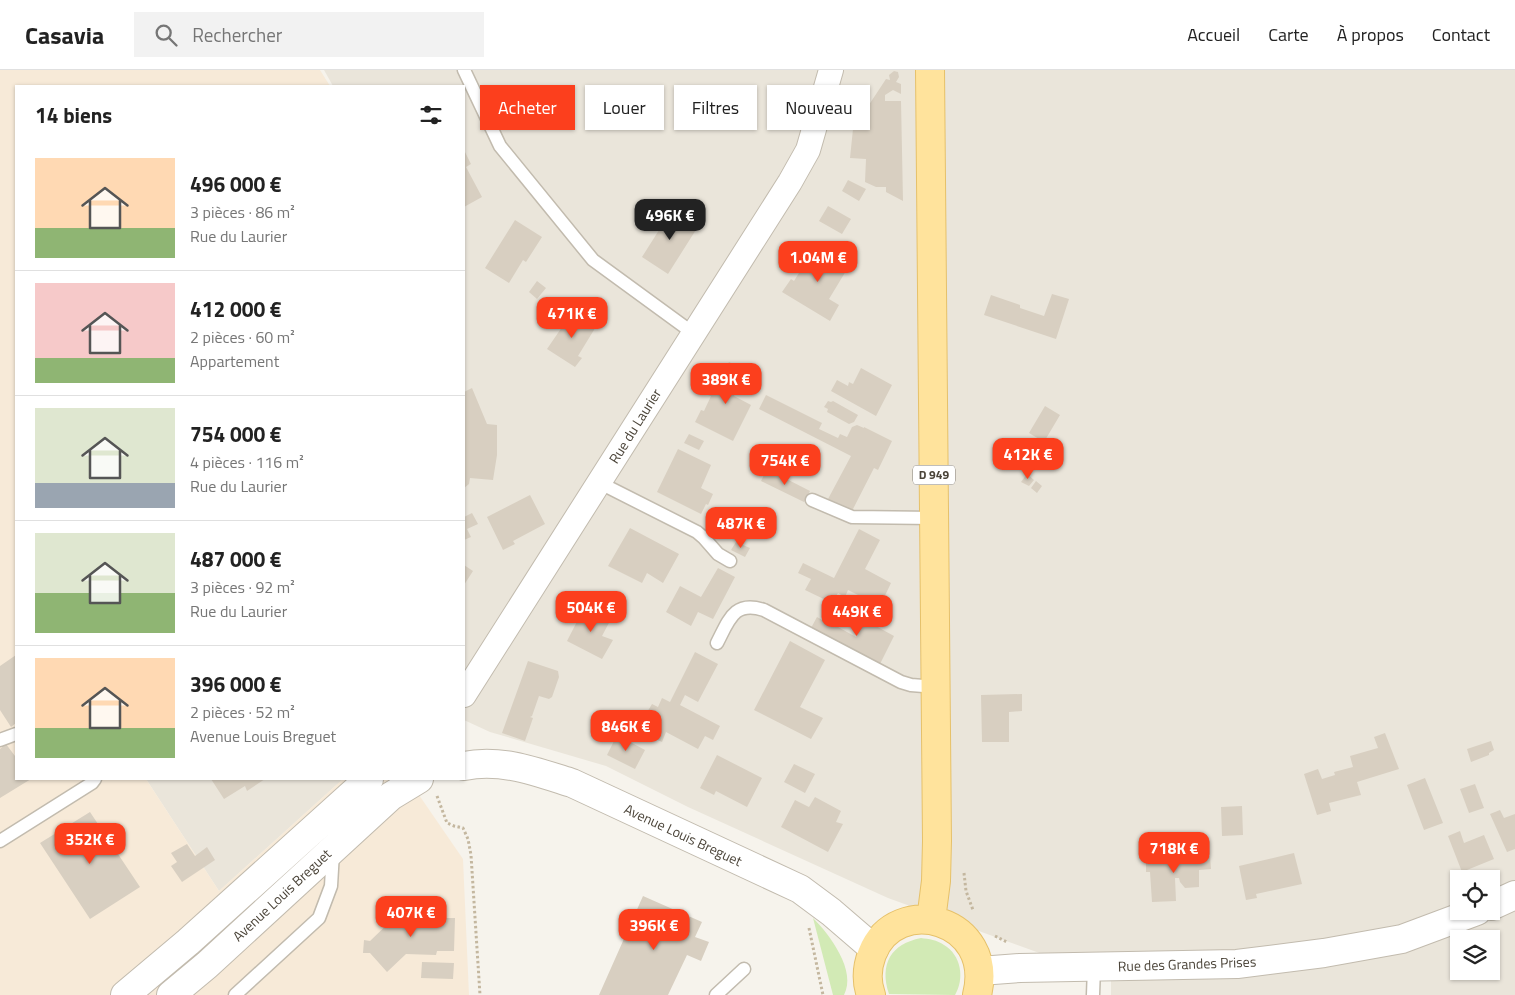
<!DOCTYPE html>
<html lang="fr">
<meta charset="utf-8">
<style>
body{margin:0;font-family:"Titillium Web",sans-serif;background:#f2f2f2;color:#222;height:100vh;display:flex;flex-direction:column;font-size:19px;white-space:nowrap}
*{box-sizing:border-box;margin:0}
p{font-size:16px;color:#767676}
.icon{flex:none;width:28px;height:28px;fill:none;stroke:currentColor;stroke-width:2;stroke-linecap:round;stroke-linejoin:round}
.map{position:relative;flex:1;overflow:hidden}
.details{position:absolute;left:15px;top:15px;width:450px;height:695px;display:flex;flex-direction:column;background:#fff;border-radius:0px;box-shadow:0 1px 4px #0004}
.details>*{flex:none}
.hud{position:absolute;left:480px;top:15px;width:475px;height:45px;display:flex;gap:10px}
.buttons{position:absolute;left:1450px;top:800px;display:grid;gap:10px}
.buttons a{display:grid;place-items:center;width:50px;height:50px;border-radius:0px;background:#fff;box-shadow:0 1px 4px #0004;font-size:25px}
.price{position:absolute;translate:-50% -42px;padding:0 11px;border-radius:10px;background:#fc3f1d;color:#fff;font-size:16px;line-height:32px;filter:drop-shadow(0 1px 2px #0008)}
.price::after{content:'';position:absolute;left:50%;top:30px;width:15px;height:11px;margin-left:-8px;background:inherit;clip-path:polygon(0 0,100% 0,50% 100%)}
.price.selected{background:#222;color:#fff}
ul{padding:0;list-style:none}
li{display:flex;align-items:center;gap:15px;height:125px;padding:0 20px}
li+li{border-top:1px solid #e0e0e0}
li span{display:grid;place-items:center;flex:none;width:140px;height:100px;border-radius:0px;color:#555}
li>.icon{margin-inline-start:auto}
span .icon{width:60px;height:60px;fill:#fffc;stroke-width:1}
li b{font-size:21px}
h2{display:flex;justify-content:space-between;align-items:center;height:60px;padding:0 20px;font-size:21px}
.pill{padding:0 18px;border-radius:0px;background:#fff;box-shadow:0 1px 4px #0004;font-size:18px;line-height:45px}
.pill.selected{background:#fc3f1d;color:#fff}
header{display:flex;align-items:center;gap:30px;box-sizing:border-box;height:70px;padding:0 25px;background:#fff;border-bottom:1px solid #e0e0e0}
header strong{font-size:24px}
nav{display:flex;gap:28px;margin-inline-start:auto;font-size:18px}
.search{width:350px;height:45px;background:#f2f2f2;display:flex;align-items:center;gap:12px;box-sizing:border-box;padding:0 18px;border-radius:0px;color:#767676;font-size:19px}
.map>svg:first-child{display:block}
</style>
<header>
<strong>Casavia</strong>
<div class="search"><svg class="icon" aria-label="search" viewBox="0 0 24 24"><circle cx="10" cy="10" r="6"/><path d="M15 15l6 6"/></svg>Rechercher</div>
<nav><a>Accueil</a><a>Carte</a><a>À propos</a><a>Contact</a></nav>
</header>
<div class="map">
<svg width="1515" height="925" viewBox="0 0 1515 925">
<rect width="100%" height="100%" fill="#f6f3ec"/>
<path fill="#eae5da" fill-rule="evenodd" d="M324,0H1515V925H1111V909L888,828L688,737L606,696L490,662L464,650V16H333ZM1459,809H1491V841H1459ZM1459,869H1491V901H1459Z
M146,709H343L219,821Z"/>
<path fill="#f7ead8" d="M0,0H320L330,16H16V709H146L219,821L343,709H408L463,789L469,925H0Z"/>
<path fill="#d2eab5" d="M813,848C830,865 857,901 844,925H833Z
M921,868C929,869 937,870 944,875C961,885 965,908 955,925L889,924C879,894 891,874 921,868Z"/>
<path fill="#d8cfc1" d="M894,1L898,2L899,7L896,12L901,14V24L893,20L885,25V31H901L903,131L886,122V117H876L865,112L866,89L850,88L853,59L886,9L890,10L889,5Z
M464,80L471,94L466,97L482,127L464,137Z
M848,110L866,119L859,131L842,121Z
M828,136L851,149L842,164L819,151Z
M673,138L699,155L668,204L642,187Z
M515,150L542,167L526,192L523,190L509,213L485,198Z
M815,177L849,196L829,229L839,235L830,251L782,222L791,209L794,211Z
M537,211L546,218L537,229L529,222Z
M1052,224L1069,229L1056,269L984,245L991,225L1020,235V238L1044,246Z
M573,241L597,255L578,286L582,288L575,297L547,279Z
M729,292L747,301L734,326L751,335L733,371L695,352L701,340L704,341L711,326L708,325L713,315L716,317Z
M861,298L892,315L876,346L831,321L837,310L848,316L849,312L853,314Z
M472,318L487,354L497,355V385L493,410L470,408L469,414L464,418V322Z
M766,325L822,353L819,359L838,368L840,364L847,367L852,357L857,355L864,358V357L892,371L878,400L874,398L852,441L828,429L851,386L759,339Z
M828,331L831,332L833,331L858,345L854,352L849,354L827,342L828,339L824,337Z
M1045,336L1060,345L1044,372L1029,363Z
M689,364L704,371L699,380L684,373Z
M678,379L711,395L701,418L713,424L708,435L706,434L701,444L657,422Z
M767,399L810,421L804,432L761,411Z
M1027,404L1034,410L1029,416L1021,412Z
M1036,411L1042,416L1037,423L1031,418Z
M530,425L545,454L513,471L515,474L503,480L487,447Z
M472,443L478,454L467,459L471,467L464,470V447Z
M630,458L679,484L663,513L647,503L642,513L608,496Z
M859,459L880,470L865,499L891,513L880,536L848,520L845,527L838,523L832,533L805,520L811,509L798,503L803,493L834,508Z
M736,472L750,478L745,487L731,480Z
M464,495L473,501L464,515Z
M718,498L735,507L713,549L698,542L691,556L666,542L680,516L701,527Z
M585,536L611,549L602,566L613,570L602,589L567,571Z
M828,543L842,550L838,557L856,567L865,550L894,566L880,594L811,558L817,547L824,551Z
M790,571L825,590L800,637L823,648L811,669L754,640Z
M695,582L718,594L698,632L685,625L680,635L720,656L713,670L705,666L698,679L666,662L662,672L651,667L660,651L646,644L652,634L658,637L662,628L670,632Z
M16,585V653L11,657L0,640V596Z
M528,591L558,601L559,607L552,627L549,629L539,626L532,646L530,647L533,648L525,671L502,663Z
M1022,624V641L1009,642V672H982L981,625Z
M1385,663L1399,699L1357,712L1361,725L1329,733L1331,741L1317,745L1304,704L1318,699L1322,709L1335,705L1334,702L1353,697L1350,686L1378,678L1374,667Z
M617,665L645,680L635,699L607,685Z
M1491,671L1494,680L1489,683V685L1471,692L1467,679Z
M6,674L15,686L16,685V709H31L0,728V679Z
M717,685L762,708L747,737L716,721L714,725L700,718Z
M794,694L815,704L805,723L784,712Z
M1425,708L1443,753L1424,760L1407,715Z
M211,709H265L247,721L245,716L224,729Z
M1475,714L1484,738L1469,743L1460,719Z
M815,727L841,741L836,752L843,754L828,782L781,757L795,730L809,737Z
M1242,736L1243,765L1222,766L1221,737Z
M1500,740L1504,748L1515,744V779L1507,782L1490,744Z
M90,742L140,817L90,849L40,773Z
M1460,761L1464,773L1484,765L1494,789L1462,802L1448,766Z
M187,774L195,786L207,777L215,790L182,812L171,796L177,792L171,783Z
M1167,783L1168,788L1210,786L1211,799L1199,800V817L1185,818L1180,812L1179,808H1175L1176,831L1152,832L1150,802H1146V784Z
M1294,783L1302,814L1256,824L1257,828L1246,830L1239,796Z
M643,826L702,852L695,867L709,872L701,891L687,885L668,925H599Z
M421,840H435L436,852H440V848H455L454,881H437L436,885L406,884L387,902L370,883H363L364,870L370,871L396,846L416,847V852H421Z
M422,892L454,893L453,909L421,908Z"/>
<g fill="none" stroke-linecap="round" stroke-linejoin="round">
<g stroke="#c2bbae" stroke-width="15">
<path id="service" d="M464,0L500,76L593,190L693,263
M600,413L697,462L704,468L718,484L730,491
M812,430L852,447L934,448
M717,573C729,550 734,530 764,540L901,612L911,615L936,617
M0,670L16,664
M0,771L92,713L95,709
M235,925L319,848L331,816L333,782
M716,925L744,899
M1093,925L1094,897"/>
</g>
<g stroke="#c2bbae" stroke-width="26">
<path id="minor" d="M464,625L790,112L808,80L831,0"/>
</g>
<g stroke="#c2bbae" stroke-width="30">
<path id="tertiary" d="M464,696C501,688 537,702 572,713L800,819L831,842L874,879
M1491,836L1515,825
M980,901L1020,898L1237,894L1324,883L1402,869L1477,841
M125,925L188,872L369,709
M171,925L207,895L391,726L419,709"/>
</g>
<g stroke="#e6c16a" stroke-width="30">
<path id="primary" d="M930,0L937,771L936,811L931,850
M871,925C866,911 867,897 872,884C896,822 996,849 977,925"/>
</g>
<path stroke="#c4b79f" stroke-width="3" stroke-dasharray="2.5 2.5" stroke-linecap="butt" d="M437,726L447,753L454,756L463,758L468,769L471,785L480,925
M964,803L966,821L973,840
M809,858L823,925
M995,866L1007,872"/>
<use href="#service" stroke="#fff" stroke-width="12"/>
<use href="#minor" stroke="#fff" stroke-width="24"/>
<use href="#tertiary" stroke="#fff" stroke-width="28"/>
<use href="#primary" stroke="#ffe39c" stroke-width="28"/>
</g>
<g text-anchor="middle" stroke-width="4.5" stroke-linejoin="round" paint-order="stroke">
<rect fill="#fff" stroke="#817c74" stroke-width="1" x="913" y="395.5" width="42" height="19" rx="4"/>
<g font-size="12" font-weight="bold" fill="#4b4439">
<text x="934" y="409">D 949</text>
</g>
<g font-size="14" fill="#4b4439" stroke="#fff">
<text transform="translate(635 356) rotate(-58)" y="5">Rue du Laurier</text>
<text transform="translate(683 765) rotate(25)" y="5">Avenue Louis Breguet</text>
<text transform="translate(282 825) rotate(-43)" y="5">Avenue Louis Breguet</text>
<text transform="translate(1187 894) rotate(-2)" y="5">Rue des Grandes Prises</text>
</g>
</g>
</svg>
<div class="buttons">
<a><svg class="icon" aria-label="locate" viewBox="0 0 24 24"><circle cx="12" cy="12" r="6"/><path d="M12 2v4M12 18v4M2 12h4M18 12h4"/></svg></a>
<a><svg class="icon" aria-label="layers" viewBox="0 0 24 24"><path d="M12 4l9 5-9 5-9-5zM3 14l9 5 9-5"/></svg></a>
</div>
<b class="price selected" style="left:670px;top:171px">496K €</b>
<b class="price" style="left:818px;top:213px">1.04M €</b>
<b class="price" style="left:572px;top:269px">471K €</b>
<b class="price" style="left:726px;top:335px">389K €</b>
<b class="price" style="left:1028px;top:410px">412K €</b>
<b class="price" style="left:785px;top:416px">754K €</b>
<b class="price" style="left:741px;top:479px">487K €</b>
<b class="price" style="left:591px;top:563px">504K €</b>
<b class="price" style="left:857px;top:567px">449K €</b>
<b class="price" style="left:626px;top:682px">846K €</b>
<b class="price" style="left:90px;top:795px">352K €</b>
<b class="price" style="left:1174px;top:804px">718K €</b>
<b class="price" style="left:411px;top:868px">407K €</b>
<b class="price" style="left:654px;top:881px">396K €</b>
<div class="hud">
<a class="pill selected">Acheter</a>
<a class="pill">Louer</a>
<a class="pill">Filtres</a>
<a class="pill">Nouveau</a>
</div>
<section class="details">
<h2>14 biens<svg class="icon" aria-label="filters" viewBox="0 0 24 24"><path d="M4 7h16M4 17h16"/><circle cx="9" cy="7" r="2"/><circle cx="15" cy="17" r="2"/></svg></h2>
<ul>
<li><span style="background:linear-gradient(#ffd9b3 70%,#8fb573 0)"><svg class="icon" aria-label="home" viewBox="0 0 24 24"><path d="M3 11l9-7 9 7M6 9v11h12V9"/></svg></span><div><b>496 000 €</b><p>3 pièces · 86 m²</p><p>Rue du Laurier</p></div></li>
<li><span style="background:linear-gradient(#f6c9c9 75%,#8fb573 0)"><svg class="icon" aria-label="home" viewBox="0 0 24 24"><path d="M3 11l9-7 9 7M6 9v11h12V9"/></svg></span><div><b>412 000 €</b><p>2 pièces · 60 m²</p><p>Appartement</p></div></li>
<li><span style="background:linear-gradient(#dfe7d0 75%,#9aa5b1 0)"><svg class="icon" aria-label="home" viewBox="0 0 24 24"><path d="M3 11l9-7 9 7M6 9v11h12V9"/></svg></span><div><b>754 000 €</b><p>4 pièces · 116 m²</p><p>Rue du Laurier</p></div></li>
<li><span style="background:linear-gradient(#dfe7d0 60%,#8fb573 0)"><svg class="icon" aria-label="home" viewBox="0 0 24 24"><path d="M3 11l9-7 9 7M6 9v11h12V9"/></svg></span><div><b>487 000 €</b><p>3 pièces · 92 m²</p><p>Rue du Laurier</p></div></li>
<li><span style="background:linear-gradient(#ffd9b3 70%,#8fb573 0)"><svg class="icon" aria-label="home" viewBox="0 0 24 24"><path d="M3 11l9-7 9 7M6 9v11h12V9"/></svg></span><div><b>396 000 €</b><p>2 pièces · 52 m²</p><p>Avenue Louis Breguet</p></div></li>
</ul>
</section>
</div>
